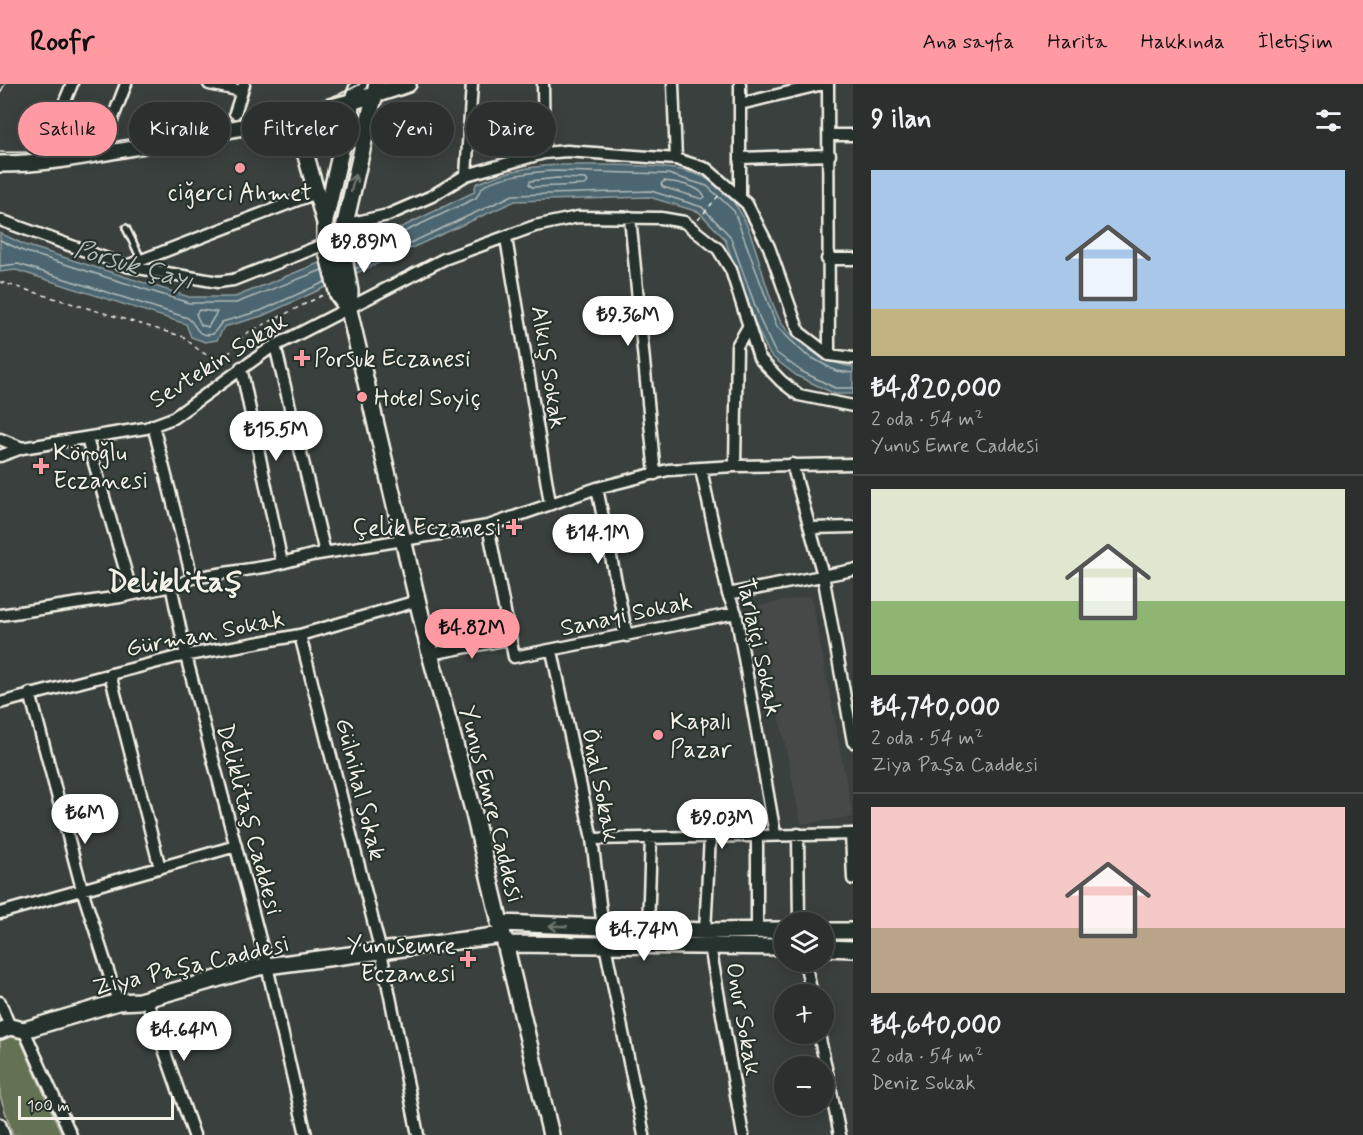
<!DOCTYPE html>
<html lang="tr">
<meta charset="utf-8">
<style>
body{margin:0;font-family:Mynerve,sans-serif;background:#373c3a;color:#f1f3f6;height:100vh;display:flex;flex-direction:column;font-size:22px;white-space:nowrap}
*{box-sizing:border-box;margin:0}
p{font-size:20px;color:#a6a9aa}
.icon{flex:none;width:33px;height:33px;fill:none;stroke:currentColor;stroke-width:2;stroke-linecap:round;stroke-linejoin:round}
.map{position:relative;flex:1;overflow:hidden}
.side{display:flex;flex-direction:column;background:#2b302e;width:510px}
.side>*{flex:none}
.top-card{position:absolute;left:18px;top:18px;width:570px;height:54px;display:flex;gap:12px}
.buttons{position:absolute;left:774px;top:828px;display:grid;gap:12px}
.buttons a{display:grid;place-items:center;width:60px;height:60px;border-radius:50%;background:#2b302e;box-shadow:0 3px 15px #0003,0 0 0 2px #474b4a;font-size:30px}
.scale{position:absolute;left:18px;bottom:15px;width:156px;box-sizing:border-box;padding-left:6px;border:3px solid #f4f1e8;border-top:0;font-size:16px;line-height:21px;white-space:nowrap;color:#f4f1e8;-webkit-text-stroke:4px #26332d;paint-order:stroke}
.price{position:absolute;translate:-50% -51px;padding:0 14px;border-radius:21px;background:#fff;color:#222;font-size:20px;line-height:39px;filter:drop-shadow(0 2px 3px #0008)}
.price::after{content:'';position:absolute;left:50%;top:36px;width:18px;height:14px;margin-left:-9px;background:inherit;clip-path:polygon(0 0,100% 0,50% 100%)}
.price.selected{background:#ff9aa2;color:#111}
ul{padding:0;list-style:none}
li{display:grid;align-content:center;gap:12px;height:318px;padding:0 18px}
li+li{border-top:2px solid #474b4a}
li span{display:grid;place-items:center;height:186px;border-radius:0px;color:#555}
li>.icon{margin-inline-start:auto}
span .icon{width:108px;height:108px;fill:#fffc;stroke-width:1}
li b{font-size:26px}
h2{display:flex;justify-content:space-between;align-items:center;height:72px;padding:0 18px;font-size:26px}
.tag{padding:0 21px;border-radius:27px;background:#2b302e;box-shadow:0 3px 15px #0003,0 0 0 2px #474b4a;font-size:21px;line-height:54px}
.tag.selected{background:#ff9aa2;color:#111}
header{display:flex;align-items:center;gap:36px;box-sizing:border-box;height:84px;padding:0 30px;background:#ff9aa2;color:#111}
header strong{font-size:28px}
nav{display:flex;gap:33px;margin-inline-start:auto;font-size:21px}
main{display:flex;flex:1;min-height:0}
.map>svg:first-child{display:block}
</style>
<header>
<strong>Roofr</strong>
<nav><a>Ana sayfa</a><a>Harita</a><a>Hakkında</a><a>İletişim</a></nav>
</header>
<main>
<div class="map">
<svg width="853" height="1051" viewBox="0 0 853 1051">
<rect width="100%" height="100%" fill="#39403e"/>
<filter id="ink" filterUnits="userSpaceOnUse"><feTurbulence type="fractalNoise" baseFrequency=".0167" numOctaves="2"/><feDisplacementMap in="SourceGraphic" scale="12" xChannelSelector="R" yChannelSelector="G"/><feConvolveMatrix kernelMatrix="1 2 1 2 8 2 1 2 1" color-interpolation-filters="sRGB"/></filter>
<g filter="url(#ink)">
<path fill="#46494a" d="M811,512L853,733L801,740L757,522Z"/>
<path fill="#647253" stroke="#acb29e" stroke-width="1.5" d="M9,951L20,955L62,1051H13L0,1012V955Z"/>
<path fill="#4b6670" stroke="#8f9ea0" stroke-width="1.5" d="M557,81C598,82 677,76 711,97C759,128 756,192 781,238C793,259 830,280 853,283V310H835L797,292L770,271L755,240L725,155L699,128L649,113L515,117L262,232L224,243L217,256L205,258L191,253L186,240L16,186L0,188V149L25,161L189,213H235L373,157L474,108L476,100C503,88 528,82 557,81Z"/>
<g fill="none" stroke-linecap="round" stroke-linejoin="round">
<path stroke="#b0b9b8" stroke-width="1.5" d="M557,94L586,95L588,98L585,101L532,103L529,100L530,97Z
M664,97C676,98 700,102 705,113L702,115L663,103L661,100Z
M0,156L23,167L189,219H236L322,186
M353,172L476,114C478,111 479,108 481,105C491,92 541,87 557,87L668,90L707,102L734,127L777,243L805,270L836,287L853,289
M0,182L18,180L188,234C198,242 196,254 213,250L222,238L260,227L325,198
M355,185L513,111L651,107L702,123L730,152L761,238L775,268L801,287L835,304H853
M199,226L217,228L208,243L201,241L196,230Z"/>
<g stroke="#f4f1e8" stroke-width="10">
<path id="lane" d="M126,144L142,177"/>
</g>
<g stroke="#f4f1e8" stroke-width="15">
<path id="street" d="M209,0L242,7
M543,0L544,69
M673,0L676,75
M740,0V114
M828,0L829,271
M740,20L823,0
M235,29L244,1
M830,51H853
M106,52L126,0
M48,58L72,0
M740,74L830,71
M466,91L472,0
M630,133L655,390
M0,136L127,182L218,198L233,196L325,160
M343,141L388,131L432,112L466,91L544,69L567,67L676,75L707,85L747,120L769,163L799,248L829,271L853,274
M506,154L550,419
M827,175H853
M129,181L316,109
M275,261L325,469
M241,283L282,479
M153,341L192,494
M0,355L22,364
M87,355L132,509
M0,372L22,364L146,344L173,334L269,265L444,175L535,142L578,133L661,134L684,138L718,165L731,186L759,274L781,297L799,311L853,322
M792,380L823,491L853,658
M735,382L737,262L748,243
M701,385L728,510L736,529L775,750
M597,404L627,552
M488,442L514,573L736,529
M810,444L853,443
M171,501L186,572L267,882L306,1051
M728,510L853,486
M0,531L120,513L181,500L192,494L270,482L312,471L488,442L597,404L668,386L735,382L853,380
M300,551L381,868L418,1051
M552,567L592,755L603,844
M430,570L510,555
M110,590L160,784
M30,609L82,805L118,918
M0,619L177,573L300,551L417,517
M757,750V846
M798,750L799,838
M851,750L853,795
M592,755L853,750
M0,829L236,762
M648,845L651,753
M705,847L710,752
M605,861L644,1051
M710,862L743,1051
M805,878L812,910
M146,914L194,1051
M0,918L10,943
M24,946L71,1051
M819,950L840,1051
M0,1040L4,1051"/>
</g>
<g stroke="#f4f1e8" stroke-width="20">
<path id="secondary" d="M377,0L341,157L350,207L349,226L430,570L473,726L551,1051
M295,33L325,139V160L338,211L349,226
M0,80C55,80 109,67 163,58C246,43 328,28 408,0
M325,137L352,18L359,0
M499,839L705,847L784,846
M824,847H853
M505,860L784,863
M824,864L853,865
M0,947L10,943L24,946L118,918L139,917L259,883L502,851"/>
</g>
<path stroke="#f4f1e8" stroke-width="1.5" stroke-dasharray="4.5 4.5" stroke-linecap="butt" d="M698,136L720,110
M0,198L184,253C195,263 215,284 231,267C237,261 239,255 247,249L325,210"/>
<use href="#lane" stroke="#26332d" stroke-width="5"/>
<use href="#street" stroke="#26332d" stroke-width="10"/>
<use href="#secondary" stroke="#26332d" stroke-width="15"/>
<path stroke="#f4f1e8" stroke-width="1.5" d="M0,9L5,0
M0,68C84,71 168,50 250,32C286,24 327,19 360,0"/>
</g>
<defs><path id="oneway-shaft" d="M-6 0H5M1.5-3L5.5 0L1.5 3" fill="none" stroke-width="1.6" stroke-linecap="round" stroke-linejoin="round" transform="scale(1.5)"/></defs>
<g stroke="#6e766e">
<use href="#oneway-shaft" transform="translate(353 99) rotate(-77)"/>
<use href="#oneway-shaft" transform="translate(558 842) rotate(-178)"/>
</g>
</g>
<g fill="#ff9aa2" stroke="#26332d" stroke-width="2">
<circle cx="240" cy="84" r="6"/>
<path d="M299 265h6v6h6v6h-6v6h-6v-6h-6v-6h6z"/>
<circle cx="362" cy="313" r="6"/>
<path d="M38 373h6v6h6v6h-6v6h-6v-6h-6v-6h6z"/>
<path d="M511 434h6v6h6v6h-6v6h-6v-6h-6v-6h6z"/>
<circle cx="658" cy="651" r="6"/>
<path d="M465 866h6v6h6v6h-6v6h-6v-6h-6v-6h6z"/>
</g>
<g text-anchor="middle" stroke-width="4.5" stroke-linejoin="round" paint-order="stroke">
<g font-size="24" fill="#f4f1e8" stroke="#26332d" text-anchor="start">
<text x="240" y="116" text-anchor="middle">ciğerci Ahmet</text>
<text x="314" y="282">Porsuk Eczanesi</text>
<text x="374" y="321">Hotel Soyiç</text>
<text x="53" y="376">Köroğlu<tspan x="53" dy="28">Eczanesi</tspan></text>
<text x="502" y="451" text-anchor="end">Çelik Eczanesi</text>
<text x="670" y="645">Kapalı<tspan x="670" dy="28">Pazar</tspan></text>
<text x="456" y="869" text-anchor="end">Yunusemre<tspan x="456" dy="28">Eczanesi</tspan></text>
</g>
<g font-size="24" fill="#f4f1e8" stroke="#26332d">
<text transform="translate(218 276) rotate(-32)" y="8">Sevtekin Sokak</text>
<text transform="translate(549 283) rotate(81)" y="8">Alkış Sokak</text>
<text transform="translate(626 530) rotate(-12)" y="8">Sanayi Sokak</text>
<text transform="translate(205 549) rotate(-11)" y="8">Gürman Sokak</text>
<text transform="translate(760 563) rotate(78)" y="8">Tarlaiçi Sokak</text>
<text transform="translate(601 701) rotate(79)" y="8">Önal Sokak</text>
<text transform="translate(361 705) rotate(76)" y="8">Gülnihal Sokak</text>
<text transform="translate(492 720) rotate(76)" y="8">Yunus Emre Caddesi</text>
<text transform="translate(250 735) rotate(75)" y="8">Deliklitaş Caddesi</text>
<text transform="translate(191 881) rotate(-13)" y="8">Ziya Paşa Caddesi</text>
<text transform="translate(744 935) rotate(80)" y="8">Onur Sokak</text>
</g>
<g font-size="26" font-style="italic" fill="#b0b9b8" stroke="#26332d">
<text transform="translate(134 180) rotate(16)" y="9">Porsuk Çayı</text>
</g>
<g font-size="30" font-weight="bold" fill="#f4f1e8" stroke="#26332d">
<text x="175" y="507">Deliklitaş</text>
</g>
</g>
</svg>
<div class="buttons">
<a><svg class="icon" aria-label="layers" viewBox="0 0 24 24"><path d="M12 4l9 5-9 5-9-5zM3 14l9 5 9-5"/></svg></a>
<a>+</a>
<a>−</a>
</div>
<div class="scale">100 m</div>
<b class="price" style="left:364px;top:190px">₺9.89M</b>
<b class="price" style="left:628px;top:263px">₺9.36M</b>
<b class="price" style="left:276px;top:378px">₺15.5M</b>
<b class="price" style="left:598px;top:481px">₺14.1M</b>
<b class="price selected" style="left:472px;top:576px">₺4.82M</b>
<b class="price" style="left:85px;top:761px">₺6M</b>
<b class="price" style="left:722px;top:766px">₺9.03M</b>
<b class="price" style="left:644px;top:878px">₺4.74M</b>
<b class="price" style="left:184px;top:978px">₺4.64M</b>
<div class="top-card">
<a class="tag selected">Satılık</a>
<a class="tag">Kiralık</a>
<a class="tag">Filtreler</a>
<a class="tag">Yeni</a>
<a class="tag">Daire</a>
</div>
</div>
<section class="side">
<h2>9 ilan<svg class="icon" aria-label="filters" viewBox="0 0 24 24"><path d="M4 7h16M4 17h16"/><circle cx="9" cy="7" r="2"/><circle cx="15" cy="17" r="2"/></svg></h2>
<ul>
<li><span style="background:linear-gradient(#a9c7e8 75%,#c2b280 0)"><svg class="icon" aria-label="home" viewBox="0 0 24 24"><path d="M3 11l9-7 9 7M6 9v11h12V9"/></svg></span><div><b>₺4,820,000</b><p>2 oda · 54 m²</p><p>Yunus Emre Caddesi</p></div></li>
<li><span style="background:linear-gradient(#dfe7d0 60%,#8fb573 0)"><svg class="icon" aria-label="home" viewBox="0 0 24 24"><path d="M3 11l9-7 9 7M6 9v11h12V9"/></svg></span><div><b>₺4,740,000</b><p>2 oda · 54 m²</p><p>Ziya Paşa Caddesi</p></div></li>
<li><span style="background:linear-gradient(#f6c9c9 65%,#b9a48a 0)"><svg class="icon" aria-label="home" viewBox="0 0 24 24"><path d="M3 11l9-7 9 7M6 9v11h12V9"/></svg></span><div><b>₺4,640,000</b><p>2 oda · 54 m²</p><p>Deniz Sokak</p></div></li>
</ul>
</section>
</main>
